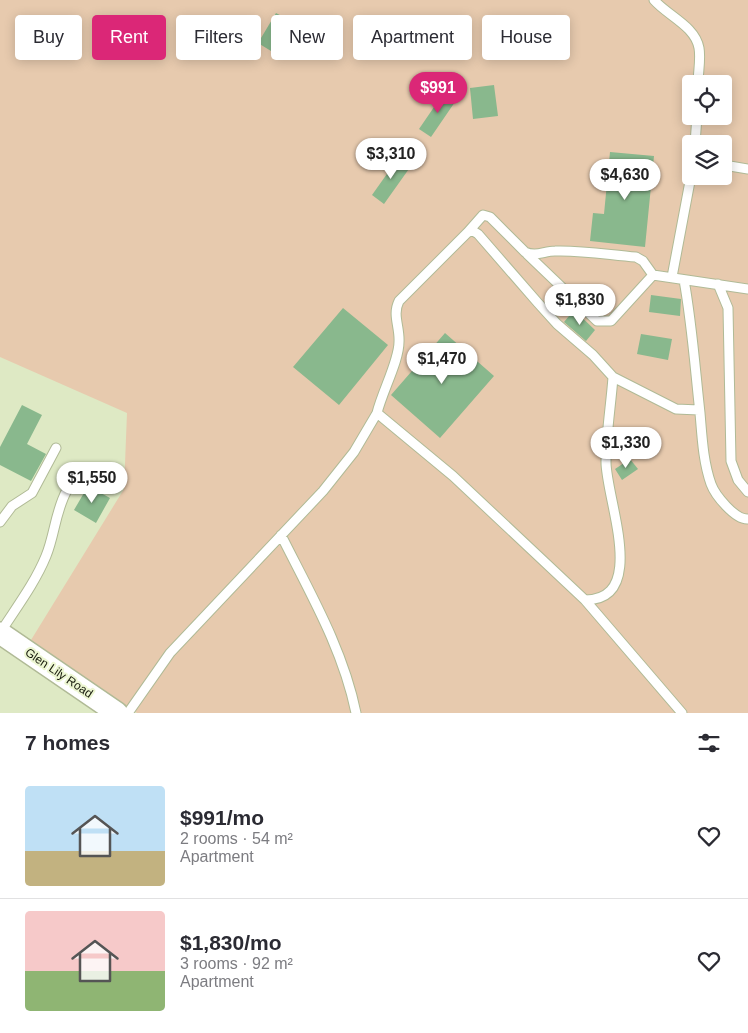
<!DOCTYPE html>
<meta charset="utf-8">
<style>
body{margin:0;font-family:Helvetica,sans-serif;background:#f7f7f7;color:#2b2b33;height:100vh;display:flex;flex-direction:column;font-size:19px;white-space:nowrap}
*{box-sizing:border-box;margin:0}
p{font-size:16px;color:#7c7c81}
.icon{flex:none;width:28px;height:28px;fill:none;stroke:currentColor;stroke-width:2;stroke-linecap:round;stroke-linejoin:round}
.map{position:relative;height:713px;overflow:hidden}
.panel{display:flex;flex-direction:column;background:#fff;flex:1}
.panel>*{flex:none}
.banner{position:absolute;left:15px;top:15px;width:719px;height:45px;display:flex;gap:10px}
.tools{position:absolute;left:682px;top:75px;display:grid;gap:10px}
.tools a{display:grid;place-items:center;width:50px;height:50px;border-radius:5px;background:#fff;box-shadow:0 2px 12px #0003;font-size:25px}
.price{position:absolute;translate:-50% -42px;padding:0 11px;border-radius:18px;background:#fff;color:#222;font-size:16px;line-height:32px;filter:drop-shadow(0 1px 2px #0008)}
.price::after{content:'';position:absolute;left:50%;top:30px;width:15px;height:11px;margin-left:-8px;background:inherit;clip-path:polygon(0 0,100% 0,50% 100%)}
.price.active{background:#db2777;color:#fff}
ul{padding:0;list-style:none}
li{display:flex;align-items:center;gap:15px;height:125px;padding:0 25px}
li+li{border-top:1px solid #e1e1e2}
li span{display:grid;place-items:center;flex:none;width:140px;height:100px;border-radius:5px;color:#555}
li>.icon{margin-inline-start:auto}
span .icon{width:60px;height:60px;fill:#fffc;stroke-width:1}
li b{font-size:21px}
h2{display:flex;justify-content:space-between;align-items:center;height:60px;padding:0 25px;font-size:21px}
.pill{padding:0 18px;border-radius:5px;background:#fff;box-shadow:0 2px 12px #0003;font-size:18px;line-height:45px}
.pill.active{background:#db2777;color:#fff}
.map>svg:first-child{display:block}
</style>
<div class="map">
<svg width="748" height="713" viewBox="0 0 748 713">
<rect width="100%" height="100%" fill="#dee9c4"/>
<path fill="#e7caae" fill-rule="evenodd" d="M0,0H748V713H137L31,640L124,489L127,413L0,357ZM691,84H724V116H691ZM691,144H724V176H691Z"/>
<path fill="#89b88d" d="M276,13L289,20L271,51L258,43Z
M494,85L498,116L473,119L470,88Z
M445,91L457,99L431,137L419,129Z
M610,152L654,156L645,247L590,241L593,213L604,214Z
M399,157L411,166L384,204L372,195Z
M651,295L681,299L680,316L649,312Z
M343,308L388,345L339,405L293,367Z
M574,310L595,330L586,341L564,322Z
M445,333L494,376L440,438L391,395Z
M641,334L672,339L668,360L637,354Z
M22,405L42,415L27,444L46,454L31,481L0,465V447Z
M630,459L638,469L622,480L615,469Z
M88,486L110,498L96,523L74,510Z"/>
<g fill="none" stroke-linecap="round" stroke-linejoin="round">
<g stroke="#b0ba96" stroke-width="11">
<path id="service" d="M654,0C668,16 695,26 699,48C701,59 698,73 698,84
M695,144L697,116
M724,165L748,169
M468,232L483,215L490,217L525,252C536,257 544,251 555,251C582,250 610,255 636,257L643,261L653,275L748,289
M527,254L597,321H611L653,275
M672,277L691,176
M684,280C692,324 695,368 700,413C702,436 703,461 711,484C715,495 735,520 748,519
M718,284L728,308L731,461L738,480L748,492
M377,413C382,392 399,361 399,342C400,327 392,315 399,301L468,232L473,231L478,234L538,303L557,324L593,355L613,377L676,409L699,410
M0,522L12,506L32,493L56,448
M281,535C310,593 343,649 356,713
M585,600L682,713
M0,633C16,608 35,583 46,556C55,534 55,512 67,490
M128,713L170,653L323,491L354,452L377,413L453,476L585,600C649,600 606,499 606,462C606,434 611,405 613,377"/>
</g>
<g stroke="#b0ba96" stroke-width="24">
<path id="tertiary" d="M0,633L117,713"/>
</g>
<use href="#service" stroke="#fff" stroke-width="9"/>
<use href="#tertiary" stroke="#fff" stroke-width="21"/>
</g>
<g text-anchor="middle" stroke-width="4" stroke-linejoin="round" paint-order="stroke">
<g font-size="12" fill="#16190c" stroke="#ecf6d1">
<text transform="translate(59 673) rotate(34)" y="4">Glen Lily Road</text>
</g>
</g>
</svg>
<div class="tools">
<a><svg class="icon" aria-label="locate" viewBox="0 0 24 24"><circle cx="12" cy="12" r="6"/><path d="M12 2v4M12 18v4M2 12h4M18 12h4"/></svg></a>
<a><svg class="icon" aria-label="layers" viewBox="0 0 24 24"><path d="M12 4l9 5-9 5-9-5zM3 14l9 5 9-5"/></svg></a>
</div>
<b class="price active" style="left:438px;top:114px">$991</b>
<b class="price" style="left:391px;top:180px">$3,310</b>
<b class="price" style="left:625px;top:201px">$4,630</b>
<b class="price" style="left:580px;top:326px">$1,830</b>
<b class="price" style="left:442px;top:385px">$1,470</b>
<b class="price" style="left:626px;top:469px">$1,330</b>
<b class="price" style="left:92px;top:504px">$1,550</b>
<div class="banner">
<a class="pill">Buy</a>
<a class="pill active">Rent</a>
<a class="pill">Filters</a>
<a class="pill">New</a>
<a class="pill">Apartment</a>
<a class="pill">House</a>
</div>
</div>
<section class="panel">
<h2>7 homes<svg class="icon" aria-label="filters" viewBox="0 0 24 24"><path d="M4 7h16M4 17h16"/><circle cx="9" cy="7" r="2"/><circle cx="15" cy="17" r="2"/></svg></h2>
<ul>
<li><span style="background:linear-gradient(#bfe0f5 65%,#c2b280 0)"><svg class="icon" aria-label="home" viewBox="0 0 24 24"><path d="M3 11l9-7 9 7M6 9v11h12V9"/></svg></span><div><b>$991/mo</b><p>2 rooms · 54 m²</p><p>Apartment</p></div><svg class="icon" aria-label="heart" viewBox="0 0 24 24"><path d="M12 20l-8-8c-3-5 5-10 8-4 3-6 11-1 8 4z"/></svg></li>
<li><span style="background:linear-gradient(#f6c9c9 60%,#8fb573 0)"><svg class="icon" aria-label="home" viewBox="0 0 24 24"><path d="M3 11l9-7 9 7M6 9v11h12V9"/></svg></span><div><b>$1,830/mo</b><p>3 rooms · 92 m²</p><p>Apartment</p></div><svg class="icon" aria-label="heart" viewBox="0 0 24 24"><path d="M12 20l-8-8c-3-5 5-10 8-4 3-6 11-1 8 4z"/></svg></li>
</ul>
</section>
